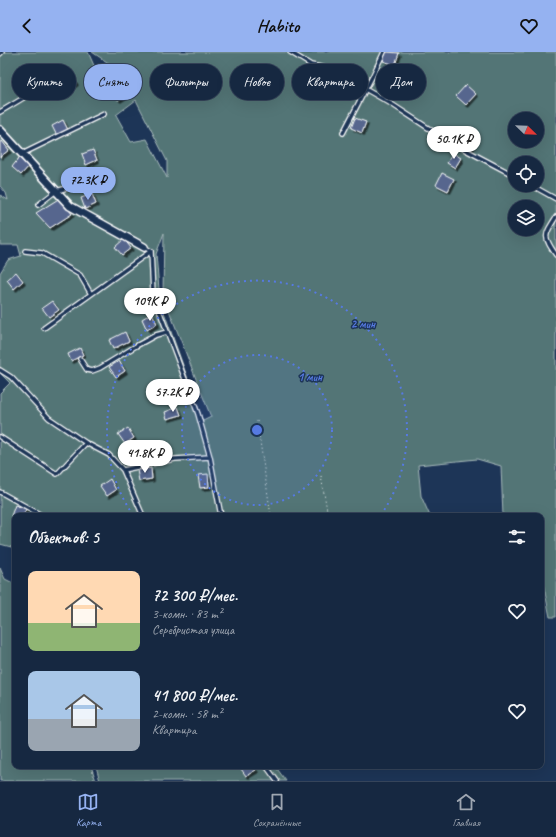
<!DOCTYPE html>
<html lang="ru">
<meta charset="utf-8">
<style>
body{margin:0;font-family:Caveat,sans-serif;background:#1f3048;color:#f1f3f6;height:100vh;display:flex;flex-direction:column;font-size:15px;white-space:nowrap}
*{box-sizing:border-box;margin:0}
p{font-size:13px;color:#9ea6b1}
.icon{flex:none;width:22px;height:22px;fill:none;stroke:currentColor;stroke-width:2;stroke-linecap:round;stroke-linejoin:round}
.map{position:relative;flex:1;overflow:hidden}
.sheet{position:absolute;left:12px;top:461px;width:532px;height:256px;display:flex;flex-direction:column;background:#162841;border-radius:8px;box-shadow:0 4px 16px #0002,0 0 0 1px #35445a}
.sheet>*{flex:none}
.banner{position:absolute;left:12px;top:12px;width:532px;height:36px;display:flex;gap:8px}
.needle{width:26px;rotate:113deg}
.controls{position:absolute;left:508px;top:60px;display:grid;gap:8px}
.controls a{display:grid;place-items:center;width:36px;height:36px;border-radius:50%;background:#162841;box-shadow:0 4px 16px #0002,0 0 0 1px #35445a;font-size:20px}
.price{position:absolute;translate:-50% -34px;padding:0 9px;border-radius:14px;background:#fff;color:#222;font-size:13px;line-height:26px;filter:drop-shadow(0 1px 2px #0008)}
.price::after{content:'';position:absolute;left:50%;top:24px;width:12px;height:9px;margin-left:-6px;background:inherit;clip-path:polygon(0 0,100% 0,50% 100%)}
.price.selected{background:#95b2f1;color:#111}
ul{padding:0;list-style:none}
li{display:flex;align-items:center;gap:12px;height:100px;padding:0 16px}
li span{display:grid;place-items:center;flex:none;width:112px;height:80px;border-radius:8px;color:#555}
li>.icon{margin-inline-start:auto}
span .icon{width:48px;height:48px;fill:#fffc;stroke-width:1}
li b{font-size:17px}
h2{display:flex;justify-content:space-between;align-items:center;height:48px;padding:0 16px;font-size:17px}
.pill{padding:0 14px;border-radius:18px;background:#162841;box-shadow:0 4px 16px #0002,0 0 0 1px #35445a;font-size:14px;line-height:36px}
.pill.selected{background:#95b2f1;color:#111}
header{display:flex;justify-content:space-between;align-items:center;height:52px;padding:0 16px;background:#95b2f1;color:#111;font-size:18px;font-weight:800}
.tab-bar{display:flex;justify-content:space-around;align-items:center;height:56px;border-top:1px solid #35445a;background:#162841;font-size:11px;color:#9ea6b1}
.tab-bar a{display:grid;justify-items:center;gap:2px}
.tab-bar .selected{color:#95b2f1}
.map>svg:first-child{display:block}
</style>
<header><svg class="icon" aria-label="back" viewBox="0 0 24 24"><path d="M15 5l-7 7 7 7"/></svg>Habito<svg class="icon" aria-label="heart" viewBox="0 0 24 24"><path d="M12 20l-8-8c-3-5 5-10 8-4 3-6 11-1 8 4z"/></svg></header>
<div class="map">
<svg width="556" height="729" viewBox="0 0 556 729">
<defs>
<filter id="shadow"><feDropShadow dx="2.5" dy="2.5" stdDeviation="0" flood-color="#0009"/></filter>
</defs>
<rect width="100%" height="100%" fill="#1d3557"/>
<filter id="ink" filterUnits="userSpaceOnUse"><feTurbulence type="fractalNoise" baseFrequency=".025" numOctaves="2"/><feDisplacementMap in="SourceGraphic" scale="8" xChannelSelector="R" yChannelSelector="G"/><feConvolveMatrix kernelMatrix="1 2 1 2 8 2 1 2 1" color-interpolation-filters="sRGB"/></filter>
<g filter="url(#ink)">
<path fill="#527576" stroke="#a8baba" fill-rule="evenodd" d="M0,0H88L99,25L116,16L92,0H556V565H550L541,521V464H503L501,414L477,407L418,413L421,444L430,464H15V496L0,492V341L10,331L0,321V221L8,208L21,204L18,193H0V143L8,148L6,141L0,134ZM136,48L167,109V126L147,87L131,90L116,63ZM515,67H537V89H515ZM515,111H537V133H515ZM515,155H537V177H515ZM164,181L163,243L211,365L203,369L160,249L156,202Z
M0,516L5,527L15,532V714H91L96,729H0Z
M96,714H275L286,729H100Z"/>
<path fill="#56668e" stroke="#fff" filter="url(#shadow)" d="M386,0L399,1L395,13L383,9Z
M70,21L76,31L66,38L60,28Z
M33,25L39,35L28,41L22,32Z
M123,32L129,41L118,48L112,38Z
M466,33L476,42L466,53L456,44Z
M355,66L366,70L362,81L351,76Z
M63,68L68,78L57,84L52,74Z
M468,83L475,86L471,96L464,92Z
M2,89L9,98L0,105V90Z
M93,98L97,108L86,113L82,102Z
M453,101L461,106L455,116L447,111Z
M19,106L29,114L21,123L12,115Z
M442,121L454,127L448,139L436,133Z
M92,142L96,152L85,157L81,146Z
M60,146L72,162L50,176L36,161Z
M124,187L131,196L122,203L115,195Z
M16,220L23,229L14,237L7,228Z
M52,249L59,258L49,265L42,256Z
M152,261L157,272L147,278L142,267Z
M125,280L129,289L113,297L109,288Z
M80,296L83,303L71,309L68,302Z
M119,309L125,319L116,325L109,315Z
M178,355L181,363L167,367L165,360Z
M128,376L134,386L125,392L118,382Z
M151,416L152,427L139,429L137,418Z
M208,422L209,435L200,436L198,423Z
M110,427L116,438L107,444L100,434Z
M15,453L26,457L23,464H15V466L11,464Z
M239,714H253L256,718L246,724Z"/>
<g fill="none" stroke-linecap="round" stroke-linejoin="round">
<g stroke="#fff" stroke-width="6">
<path id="service" d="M290,0L311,13L330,17L393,53L445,87L515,124
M0,2L2,0
M0,60L65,21
M343,81L372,25L384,0
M22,102L104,62
M531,133L556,147
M38,153L56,139L108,125
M556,165C544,184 543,184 556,203
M144,195L151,199L153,242L198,362L210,405L221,464
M25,199L42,201L80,223L91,242
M44,276L151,199
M80,307L87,318L92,319L100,316L136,294L156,283L167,280
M0,318L11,325L49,366L86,391L109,403L123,418L143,464
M0,385L57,422L86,391
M123,418L175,407L210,405
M0,440L43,464
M266,714L277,729"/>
</g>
<g stroke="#fff" stroke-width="10">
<path id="minor" d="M0,78L70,154L144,195"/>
</g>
<path stroke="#fff" stroke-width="1" stroke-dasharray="1 3" stroke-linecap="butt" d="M257,369L271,464
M321,424L328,464
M91,715L94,729"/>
<use href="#service" stroke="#1d3557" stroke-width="3.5"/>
<use href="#minor" stroke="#1d3557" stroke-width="7"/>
</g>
</g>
<circle cx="257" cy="378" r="75" fill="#567ae2" fill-opacity=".12"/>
<g fill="none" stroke="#567ae2" stroke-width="2" stroke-dasharray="2 4">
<circle cx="257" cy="378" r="75"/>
<path d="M133 463A150 150 0 1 1 381 463"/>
</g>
<circle cx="257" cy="378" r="6" fill="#567ae2" stroke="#1d3557" stroke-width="2"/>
<g font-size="12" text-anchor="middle" font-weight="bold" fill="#567ae2" stroke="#1d3557" stroke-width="3" stroke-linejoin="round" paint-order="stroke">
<text x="363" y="276">2 мин</text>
<text x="310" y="329">1 мин</text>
</g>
</svg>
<div class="controls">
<a><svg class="needle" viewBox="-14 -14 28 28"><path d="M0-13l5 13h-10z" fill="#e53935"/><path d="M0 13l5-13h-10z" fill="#9ea6b1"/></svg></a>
<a><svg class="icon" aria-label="locate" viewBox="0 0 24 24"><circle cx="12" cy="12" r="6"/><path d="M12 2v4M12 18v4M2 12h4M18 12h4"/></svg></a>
<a><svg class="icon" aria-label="layers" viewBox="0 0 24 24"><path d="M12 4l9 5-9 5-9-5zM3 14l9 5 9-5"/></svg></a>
</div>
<b class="price" style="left:454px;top:108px">50.1K ₽</b>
<b class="price selected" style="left:88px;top:149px">72.3K ₽</b>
<b class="price" style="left:150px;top:270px">109K ₽</b>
<b class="price" style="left:173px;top:361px">57.2K ₽</b>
<b class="price" style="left:145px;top:422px">41.8K ₽</b>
<div class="banner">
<a class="pill">Купить</a>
<a class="pill selected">Снять</a>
<a class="pill">Фильтры</a>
<a class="pill">Новое</a>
<a class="pill">Квартира</a>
<a class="pill">Дом</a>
</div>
<section class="sheet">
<h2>Объектов: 5<svg class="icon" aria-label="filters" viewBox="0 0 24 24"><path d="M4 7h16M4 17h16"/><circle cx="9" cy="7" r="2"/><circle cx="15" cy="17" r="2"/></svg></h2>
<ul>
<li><span style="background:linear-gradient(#ffd9b3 65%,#8fb573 0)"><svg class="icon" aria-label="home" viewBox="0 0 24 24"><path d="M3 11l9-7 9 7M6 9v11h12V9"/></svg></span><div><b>72 300 ₽/мес.</b><p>3-комн. · 83 m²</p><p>Серебристая улица</p></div><svg class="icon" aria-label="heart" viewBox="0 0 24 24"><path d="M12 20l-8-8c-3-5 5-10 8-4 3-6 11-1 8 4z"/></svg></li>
<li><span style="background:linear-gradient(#a9c7e8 60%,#9aa5b1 0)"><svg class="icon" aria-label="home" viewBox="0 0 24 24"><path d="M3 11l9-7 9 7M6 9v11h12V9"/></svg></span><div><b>41 800 ₽/мес.</b><p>2-комн. · 58 m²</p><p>Квартира</p></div><svg class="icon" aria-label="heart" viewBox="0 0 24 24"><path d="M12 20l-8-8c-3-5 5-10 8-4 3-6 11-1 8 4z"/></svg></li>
</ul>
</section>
</div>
<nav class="tab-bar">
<a class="selected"><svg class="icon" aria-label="map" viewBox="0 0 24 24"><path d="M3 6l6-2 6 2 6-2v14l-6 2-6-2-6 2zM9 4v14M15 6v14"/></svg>Карта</a>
<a><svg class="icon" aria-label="saved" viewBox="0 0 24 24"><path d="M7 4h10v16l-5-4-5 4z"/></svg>Сохранённые</a>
<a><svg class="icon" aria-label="home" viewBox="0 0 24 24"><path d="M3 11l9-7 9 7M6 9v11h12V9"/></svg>Главная</a>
</nav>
